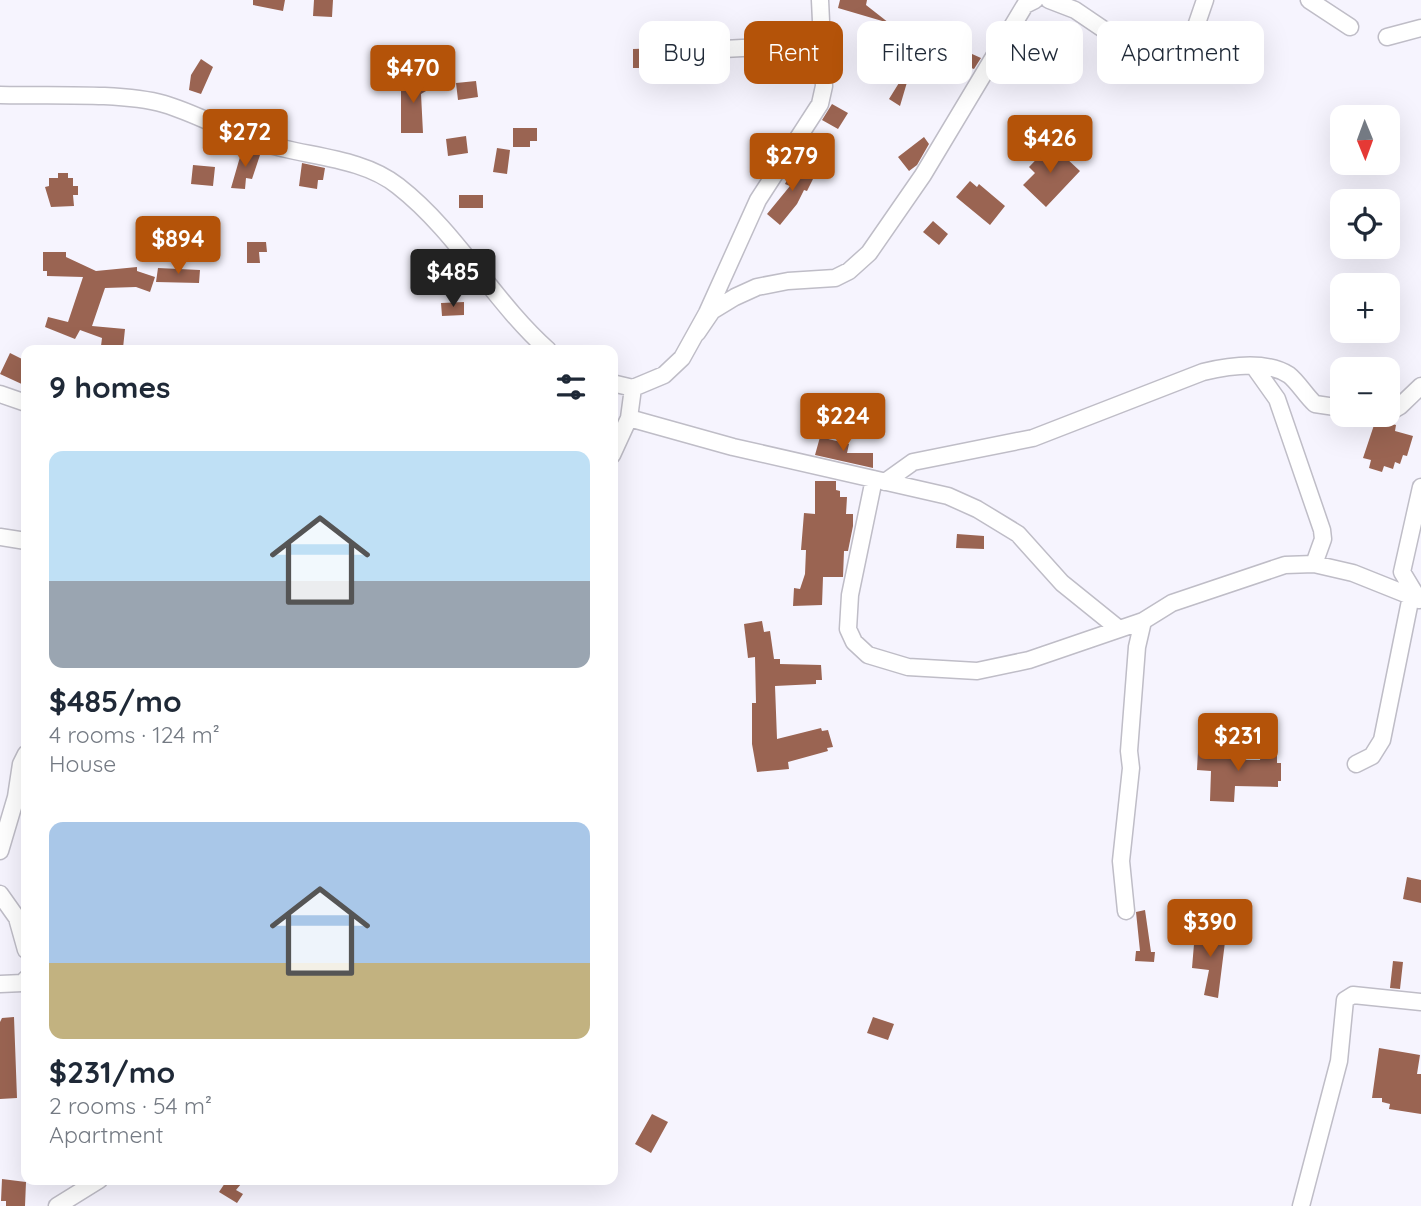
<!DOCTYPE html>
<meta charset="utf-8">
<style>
body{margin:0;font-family:Quicksand,sans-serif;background:#f2f2f3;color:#1f2937;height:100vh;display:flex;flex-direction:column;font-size:26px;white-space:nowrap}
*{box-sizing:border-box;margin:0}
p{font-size:23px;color:#747a83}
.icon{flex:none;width:38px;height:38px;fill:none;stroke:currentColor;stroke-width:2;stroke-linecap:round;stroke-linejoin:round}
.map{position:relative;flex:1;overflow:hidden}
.panel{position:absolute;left:21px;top:345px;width:597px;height:840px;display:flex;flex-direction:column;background:#fff;border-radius:14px;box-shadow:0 7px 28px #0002}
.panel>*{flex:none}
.top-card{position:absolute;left:639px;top:21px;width:665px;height:63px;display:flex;gap:14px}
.needle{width:46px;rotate:179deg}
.controls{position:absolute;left:1330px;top:105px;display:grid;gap:14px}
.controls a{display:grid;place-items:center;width:70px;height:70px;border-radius:14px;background:#fff;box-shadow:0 7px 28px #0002;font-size:35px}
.price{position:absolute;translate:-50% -60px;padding:0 16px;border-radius:7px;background:#b45309;color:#fff;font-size:23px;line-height:46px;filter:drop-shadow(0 2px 4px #0008)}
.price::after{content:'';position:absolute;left:50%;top:42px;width:21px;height:16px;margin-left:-10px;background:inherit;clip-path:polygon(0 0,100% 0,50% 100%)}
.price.current{background:#222;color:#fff}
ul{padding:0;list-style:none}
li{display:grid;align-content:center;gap:14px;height:371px;padding:0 28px}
li span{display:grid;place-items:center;height:217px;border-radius:14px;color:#555}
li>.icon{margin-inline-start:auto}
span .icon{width:126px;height:126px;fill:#fffc;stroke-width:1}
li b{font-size:30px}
h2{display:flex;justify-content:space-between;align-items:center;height:84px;padding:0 28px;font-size:30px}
.pill{padding:0 24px;border-radius:14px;background:#fff;box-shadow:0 7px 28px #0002;font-size:24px;line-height:63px}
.pill.current{background:#b45309;color:#fff}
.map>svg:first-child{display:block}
</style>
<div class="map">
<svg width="1421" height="1206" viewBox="0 0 1421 1206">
<rect width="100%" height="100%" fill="#f6f4fe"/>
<path fill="#9a6452" d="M253,0H285L283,11L253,5Z
M314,0H333L332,17L313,16Z
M840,0H867L866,5L889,23L838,8Z
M1171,21L1185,26L1177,48L1163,44Z
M683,32L684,51L649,58L644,68H633V49L664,48L663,34Z
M952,45L981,58L974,69L947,59Z
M896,57L913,62L900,106L889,99L902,78L890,74Z
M201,59L213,67L201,94L189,90L191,75Z
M401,81H443L421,94L423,133H401Z
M476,81L478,97L458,100L456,83Z
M832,104L848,113L838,129L822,120Z
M513,128H537V141H530V147H513Z
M466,136L468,153L448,156L446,139Z
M924,137L929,144L917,165L909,171L898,157Z
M1051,144L1080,171L1046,207L1023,185L1035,173L1029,167Z
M497,148L510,150L507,174L493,172Z
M242,150L260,155L252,179L246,178L245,189L231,188Z
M302,163L325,168L323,180H318L317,189L299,186Z
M193,165L215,167L213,186L191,184Z
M799,165L816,173L807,191L804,190L797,204L780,225L767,214L790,186L785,184L794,166Z
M58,173H68V178H73V186H78V195H73L74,206L51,207L45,187L49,186V178H58Z
M970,181L977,187L979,184L1005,206L990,225L956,197Z
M459,195H483V208H459Z
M933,221L948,234L939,245L923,232Z
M247,242H266L267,252H259L260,263H247Z
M43,252H66V257L96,271L137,267V271L155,277L150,292L136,287L105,288L92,326L125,329L123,348L101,346L102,338L80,330L75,339L45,327L48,317L68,322L83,277L47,276V271H43Z
M448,260L457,273L442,285L432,272Z
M158,268L200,270L199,283L156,282Z
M464,302V315L442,316L441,303Z
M10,353L26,361V386L0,374Z
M1376,419L1396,425L1395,431L1413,436L1407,456L1403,455L1400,464L1395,462L1393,469L1384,466L1382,472L1369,468L1371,460L1363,458Z
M820,437L849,444L847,453H873V468L815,455Z
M815,481H836V490L840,491V497H847L846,514H853V526L848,551H844L843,577H823L822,605L793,606L794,588L800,589L805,574L806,550H801L804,513L815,514Z
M957,534L984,536V549L956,548Z
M762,621L764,632L770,631L774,659H780V664L821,665L822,680H816V684L775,686L777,739L821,728L822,731L828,730L833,747L827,748L828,751L788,762L789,769L757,772L752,744V703H756L755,657L748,658L744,624Z
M1198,751L1237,753V760H1260L1261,754H1277V763H1281V781H1278V787L1235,786L1234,802L1210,801L1211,771L1197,770Z
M1407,877L1421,880V903L1403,899Z
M1145,910L1151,952H1155L1154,962L1135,961L1136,951H1140L1136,912Z
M1195,932L1226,934L1218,998L1204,995L1209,970L1192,968Z
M1393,961L1403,962L1400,989L1390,988Z
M14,1017L17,1098L0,1099V1022L2,1018Z
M873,1017L894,1024L888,1040L867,1033Z
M1379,1048L1420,1055L1417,1074H1421V1114L1389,1109L1390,1104L1382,1102V1098H1372Z
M652,1114L668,1122L651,1153L635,1144Z
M2,1179L26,1182L25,1206H6V1201H1Z
M227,1180L241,1184L236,1190L243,1194L237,1203L219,1192Z"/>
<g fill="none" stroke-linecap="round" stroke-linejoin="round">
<g stroke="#bfbdc7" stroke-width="19">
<path id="minor" d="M1049,0L1075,10L1156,65L1171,72L1182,67L1205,0
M1309,0L1350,27
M1387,37L1421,28
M654,67L673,66L723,49L762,47L819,33
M0,95C45,96 122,92 164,104C198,114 229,133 263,143C307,157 362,157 398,186C457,232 493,301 548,350
M697,333L712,311L735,297L757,287L788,281L835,278L849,271L869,253L923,175L1025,5L1035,0
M1255,368L1277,399L1322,530L1323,539L1314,564
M612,383L633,388
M0,394L26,403
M1388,413L1400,406L1421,386
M629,418L633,388L664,375L682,358L707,313L758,200L820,104L824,86L820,0
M612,455L629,418L733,447L948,496L977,509L1018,534L1062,583L1119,629
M874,479L850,595L848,629L854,642L868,655L908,667L977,671L1029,660L1143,621L1172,603L1285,565L1314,564L1353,573L1418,599
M885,482L913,462L1033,438L1203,372C1228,366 1266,360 1289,375C1298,382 1306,396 1315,404L1342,408
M0,537L26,541
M1419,600L1402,572L1421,487
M1356,764L1372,756L1382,740L1411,596
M0,851L16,797L21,764L26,754
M0,894L17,918L26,950
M1126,911L1121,861L1131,768L1129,751L1137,647L1143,621
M0,984L23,983L26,979
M57,1206L99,1180
M1301,1206L1339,1061L1345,1000L1353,995L1421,1002"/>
</g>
<use href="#minor" stroke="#fff" stroke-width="16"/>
</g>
</svg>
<div class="controls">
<a><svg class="needle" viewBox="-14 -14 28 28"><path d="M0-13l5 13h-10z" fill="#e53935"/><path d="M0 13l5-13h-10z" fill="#747a83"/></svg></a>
<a><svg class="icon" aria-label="locate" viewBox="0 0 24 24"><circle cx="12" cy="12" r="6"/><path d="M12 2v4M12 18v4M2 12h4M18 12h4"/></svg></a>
<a>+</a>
<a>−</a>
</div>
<b class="price" style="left:413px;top:105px">$470</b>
<b class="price" style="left:245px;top:169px">$272</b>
<b class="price" style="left:1050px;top:175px">$426</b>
<b class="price" style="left:792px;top:193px">$279</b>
<b class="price" style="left:178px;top:276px">$894</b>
<b class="price current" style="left:453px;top:309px">$485</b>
<b class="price" style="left:843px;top:453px">$224</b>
<b class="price" style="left:1238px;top:773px">$231</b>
<b class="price" style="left:1210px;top:959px">$390</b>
<div class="top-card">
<a class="pill">Buy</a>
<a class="pill current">Rent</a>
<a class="pill">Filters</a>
<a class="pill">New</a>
<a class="pill">Apartment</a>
</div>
<section class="panel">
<h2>9 homes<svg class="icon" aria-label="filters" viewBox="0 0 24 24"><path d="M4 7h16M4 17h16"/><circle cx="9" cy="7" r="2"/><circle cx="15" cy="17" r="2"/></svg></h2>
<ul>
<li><span style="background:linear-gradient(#bfe0f5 60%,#9aa5b1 0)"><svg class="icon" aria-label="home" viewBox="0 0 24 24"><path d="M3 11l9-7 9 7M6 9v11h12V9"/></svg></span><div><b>$485/mo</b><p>4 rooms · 124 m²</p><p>House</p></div></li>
<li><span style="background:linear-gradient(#a9c7e8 65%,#c2b280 0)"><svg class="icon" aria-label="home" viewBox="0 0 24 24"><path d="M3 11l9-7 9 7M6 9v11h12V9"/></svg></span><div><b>$231/mo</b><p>2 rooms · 54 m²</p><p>Apartment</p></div></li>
</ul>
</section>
</div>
